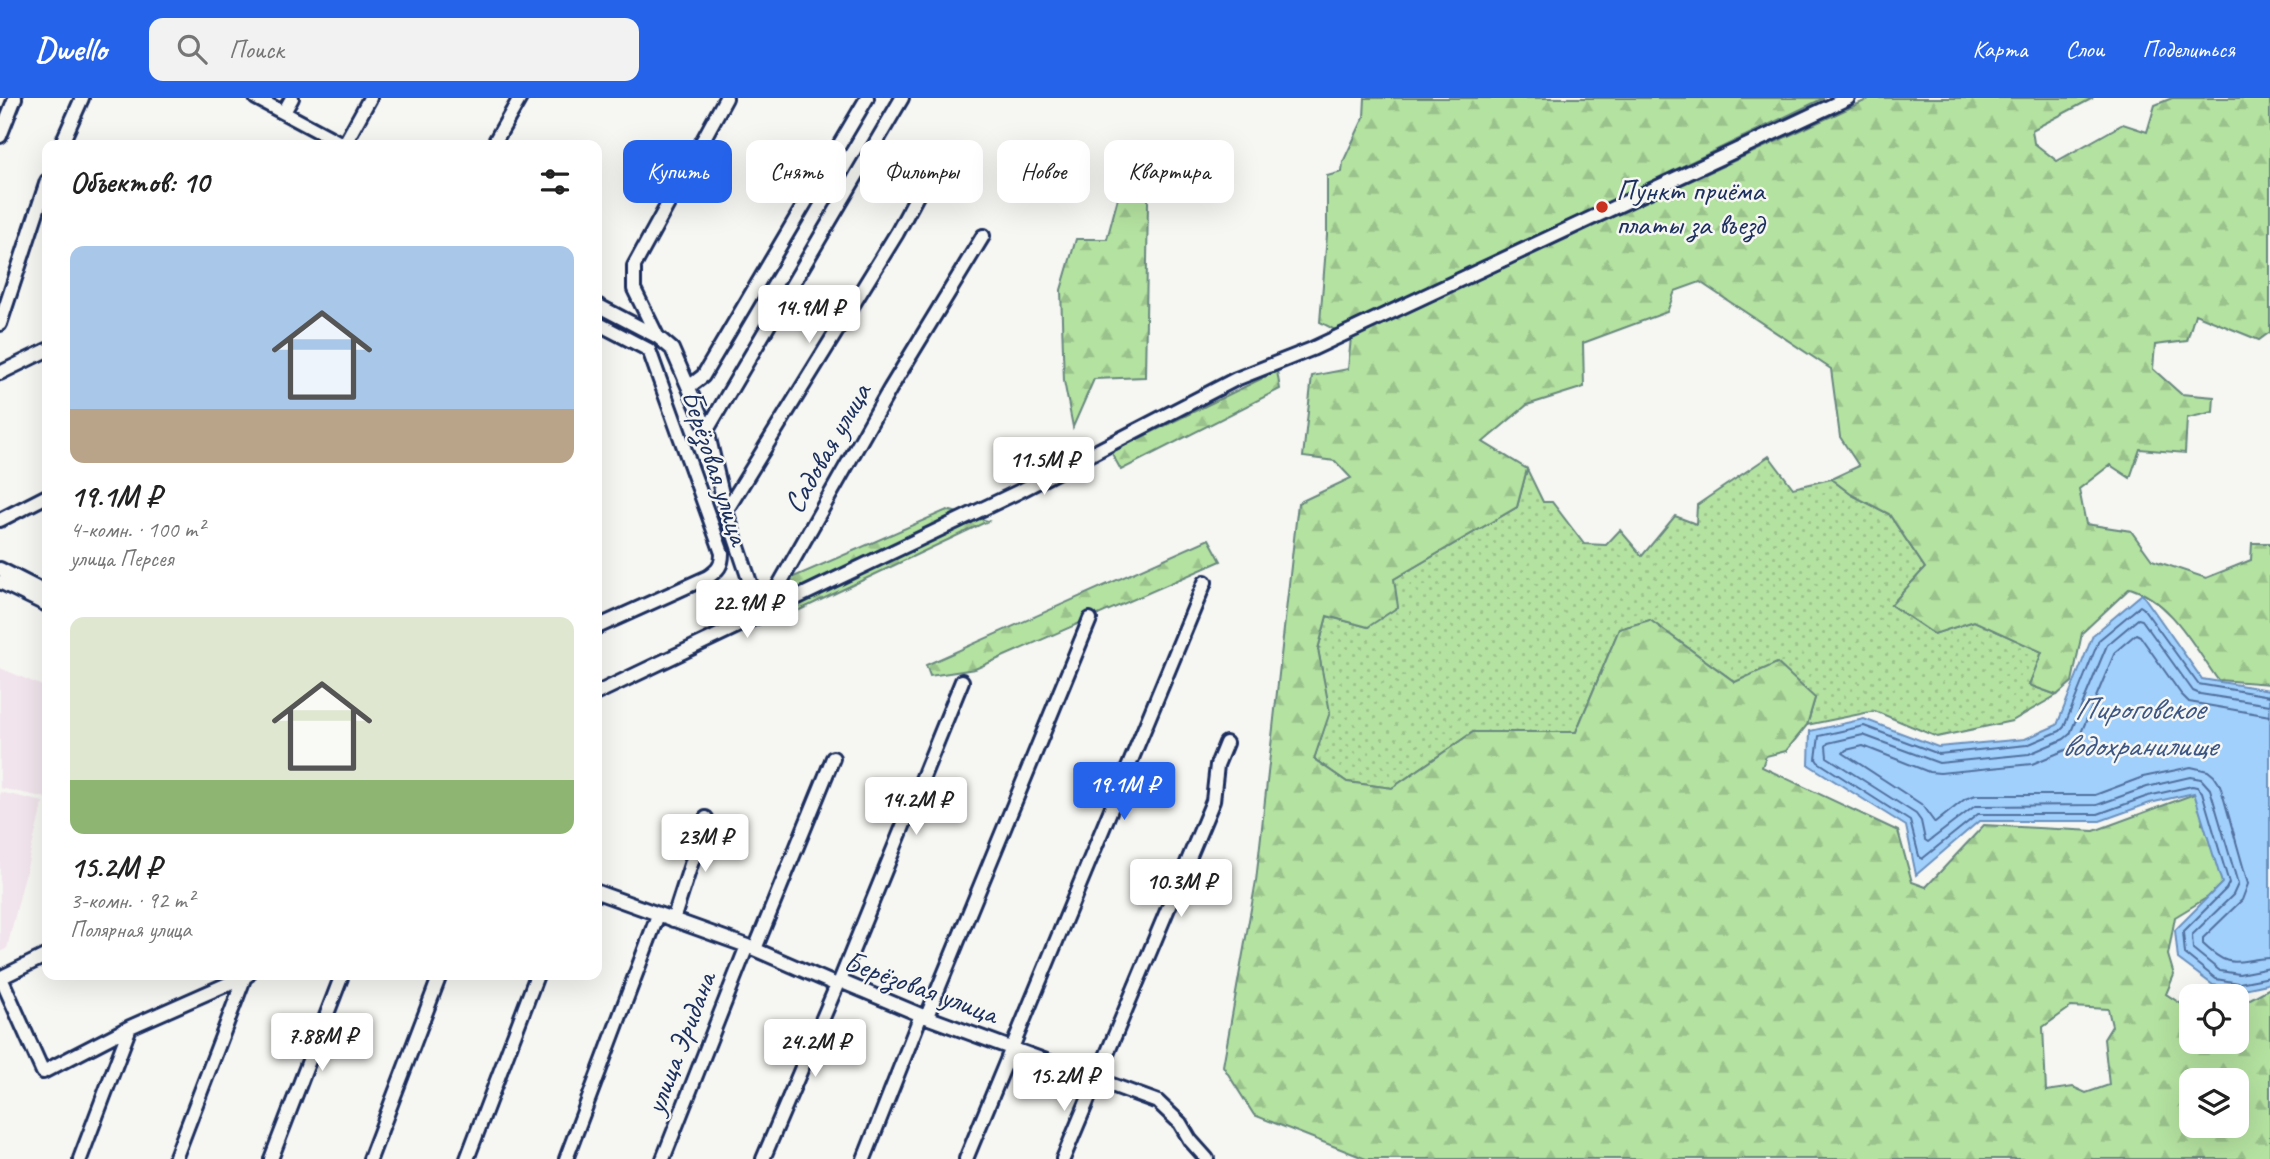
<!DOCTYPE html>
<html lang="ru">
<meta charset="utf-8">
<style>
body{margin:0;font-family:Caveat,sans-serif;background:#f2f2f2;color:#222;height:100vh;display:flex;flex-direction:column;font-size:26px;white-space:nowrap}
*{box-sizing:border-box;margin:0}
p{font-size:23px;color:#767676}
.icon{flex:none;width:38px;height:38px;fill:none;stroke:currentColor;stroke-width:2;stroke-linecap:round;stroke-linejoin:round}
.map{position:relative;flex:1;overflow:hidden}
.side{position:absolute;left:42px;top:42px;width:560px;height:840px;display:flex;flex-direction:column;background:#fff;border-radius:14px;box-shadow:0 7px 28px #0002}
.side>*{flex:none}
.hud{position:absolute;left:623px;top:42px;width:665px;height:63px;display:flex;gap:14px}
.tools{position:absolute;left:2179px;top:886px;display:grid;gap:14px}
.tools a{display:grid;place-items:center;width:70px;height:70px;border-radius:14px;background:#fff;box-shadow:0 7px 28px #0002;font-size:35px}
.price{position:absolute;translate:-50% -60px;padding:0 16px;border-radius:7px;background:#fff;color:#222;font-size:23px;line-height:46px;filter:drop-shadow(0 2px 4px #0008)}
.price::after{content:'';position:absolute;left:50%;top:42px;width:21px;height:16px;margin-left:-10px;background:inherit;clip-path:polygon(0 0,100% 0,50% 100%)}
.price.on{background:#2563eb;color:#fff}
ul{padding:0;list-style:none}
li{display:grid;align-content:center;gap:14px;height:371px;padding:0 28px}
li span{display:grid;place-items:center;height:217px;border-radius:14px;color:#555}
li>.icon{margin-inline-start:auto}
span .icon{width:126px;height:126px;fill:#fffc;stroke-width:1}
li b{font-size:30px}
h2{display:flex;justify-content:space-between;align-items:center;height:84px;padding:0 28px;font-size:30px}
.pill{padding:0 24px;border-radius:14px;background:#fff;box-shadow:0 7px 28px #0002;font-size:24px;line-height:63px}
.pill.on{background:#2563eb;color:#fff}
header{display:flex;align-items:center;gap:42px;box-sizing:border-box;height:98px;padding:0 35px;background:#2563eb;color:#fff}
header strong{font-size:33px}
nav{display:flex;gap:38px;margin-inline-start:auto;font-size:24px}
.search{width:490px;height:63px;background:#f2f2f2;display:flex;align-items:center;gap:18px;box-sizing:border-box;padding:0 24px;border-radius:14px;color:#767676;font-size:26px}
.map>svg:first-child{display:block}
</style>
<header>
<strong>Dwello</strong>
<div class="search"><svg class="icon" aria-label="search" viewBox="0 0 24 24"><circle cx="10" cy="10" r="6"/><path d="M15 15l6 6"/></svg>Поиск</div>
<nav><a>Карта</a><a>Слои</a><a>Поделиться</a></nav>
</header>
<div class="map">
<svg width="2270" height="1061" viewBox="0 0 2270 1061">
<defs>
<pattern id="green-dots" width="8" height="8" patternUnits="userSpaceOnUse" patternTransform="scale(1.75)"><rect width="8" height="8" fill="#b4e2a0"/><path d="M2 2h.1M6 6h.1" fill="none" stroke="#9ac28c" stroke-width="1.8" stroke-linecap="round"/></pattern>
<pattern id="forest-firs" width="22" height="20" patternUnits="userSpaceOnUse" patternTransform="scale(1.75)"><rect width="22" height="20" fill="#b4e2a0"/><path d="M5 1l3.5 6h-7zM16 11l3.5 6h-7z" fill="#9ac28c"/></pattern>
</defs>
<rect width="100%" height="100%" fill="#f6f6f2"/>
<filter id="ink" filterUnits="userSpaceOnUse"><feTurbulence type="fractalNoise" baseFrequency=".0143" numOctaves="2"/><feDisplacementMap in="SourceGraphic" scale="14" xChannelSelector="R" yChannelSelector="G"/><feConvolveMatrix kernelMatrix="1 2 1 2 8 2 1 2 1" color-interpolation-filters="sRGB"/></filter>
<g filter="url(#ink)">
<path fill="#f1e4ec" d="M0,570L47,590V700L0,690Z
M0,694L43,704L7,850L0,854Z"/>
<path fill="url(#green-dots)" stroke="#68887f" stroke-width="2" d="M1769,358L1793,390L1831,381L1852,397L1889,416L1925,470L1891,507L1934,536L1974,523L2043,554L2029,587L2057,597L2012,623L1937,639L1875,613L1807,627L1815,600L1735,584L1650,522L1619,531L1576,634H1473L1392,690L1347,684L1314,661L1329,614L1318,551L1327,518L1368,529L1394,481L1517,409L1527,371L1543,404H1552L1584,446L1606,447L1620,432L1642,458L1675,418L1696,426L1697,407Z"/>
<path fill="url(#forest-firs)" stroke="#68887f" stroke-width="2" fill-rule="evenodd" d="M1365,0H1824L1355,226L1335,232L1320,224L1327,137V78L1342,74L1343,64L1364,19Z
M1871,0H2093L2032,32L2034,45L2057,63L2123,26L2147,34L2155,7L2172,0H2270V234L2259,242L2195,216L2187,243L2155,247L2153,271L2181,296L2214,299L2213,314L2187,320L2185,355L2140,351L2130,380L2110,367L2079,391L2086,426L2131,433L2152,462L2206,480L2251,462L2252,445H2270V586L2218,582C2194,549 2172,503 2130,490L2082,535L2072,584L2057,597L2029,587L2042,554L1974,523L1934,536L1891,507L1925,470L1889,416L1852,397L1831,381L1859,368L1840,339L1831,271L1700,184L1675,193L1667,214L1583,245L1584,289L1527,307L1483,344L1527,371L1517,409L1394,481L1398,509L1368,529L1327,518L1318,551L1330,614L1314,661L1347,684L1392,690L1473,634H1576L1619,531L1650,522L1735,584L1777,565L1815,600L1807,627L1786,653L1766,658L1762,669L1898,733L1912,784L1926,789L1984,727L2094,733L2197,695L2207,696L2202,726L2216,734L2225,782L2208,799L2175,819L2168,857L2174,877L2166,896L2186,909L2191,907V943H2236L2237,908L2270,890V1061H1366L1254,1017L1223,968L1256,783L1298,405L1351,380L1335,363L1303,359L1312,278L1348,271L1351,239ZM2071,909L2108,911L2112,928L2104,941L2109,987L2086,995L2073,989L2046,993L2043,929ZM2191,982H2236V1027H2191Z
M1149,47L1145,279L1094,281L1073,329L1064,283L1061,192L1076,141H1107L1128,62Z
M1277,273L1280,291L1121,372L1111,354Z
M947,412L988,423L791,516L782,484Z
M1209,441L1221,463L975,571L930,578L926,567Z"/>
<path fill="#a1d0fd" stroke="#6b90bd" stroke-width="2" d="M2142,496L2202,581L2270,592V882L2267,886L2239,892L2213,887L2178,861L2175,832L2222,785L2194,695L2150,705L2100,723H1979L1916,777L1906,728L1809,667L1810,633L1864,621L1938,649L2025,641L2057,627L2093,537Z"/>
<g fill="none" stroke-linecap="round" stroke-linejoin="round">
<path stroke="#516f9e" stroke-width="2" d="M2270,598L2198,586L2143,510L2140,508L2099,542L2064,629L2060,633L2027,647L1939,656L1864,628L1819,638L1816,661L1818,664L1910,723L1919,758L1922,761L1978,716H2098L2148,698L2192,688L2197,689L2202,694L2229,785L2226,791L2183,834L2185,856L2216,881L2239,885L2270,879
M2270,607L2200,596L2193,593L2142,522L2138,521L2107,547L2070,636L2064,641L2029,656L1939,665L1863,637L1828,645L1826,648L1827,659L1916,716L1921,723L1925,742L1928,744L1975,708L2097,707L2147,689L2190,679L2201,681L2210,691L2238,786L2233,797L2192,837L2193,851L2220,873L2239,876L2270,870
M2270,618L2189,604L2181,596L2140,538L2136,536L2115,554L2078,642L2068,651L2032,666L1940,675L1929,674L1863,648L1846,652L1843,655L1921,706L1935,725L1965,701L1976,697H2095L2143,679L2191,669L2208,673L2214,678L2220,687L2248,786L2242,802L2203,840V846C2232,874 2236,861 2270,860"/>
<g stroke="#1b2f5e" stroke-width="18">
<path id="minor" d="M256,0L344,47
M284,14L292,0
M0,38L15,0
M61,47L82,0
M344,47L370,0
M493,47L520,0
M597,207L658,239L672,251L707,332L726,413L761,517
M597,225L649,252L722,455C722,468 718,472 708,479L597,529
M0,226L47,83
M657,238L634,191V168L726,0
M0,275L47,252
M690,288L703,278L867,0
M707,332L902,0
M726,413L897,135L918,96
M0,422L47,398
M0,471L47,495
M0,484L47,507
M762,517L890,291L983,138
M597,595L1020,393L1236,281L1312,251L1848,0
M597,794L747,848L837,887L840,883L921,917L1158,1004L1180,1025L1190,1042L1207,1061
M673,822L706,720
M755,851L833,660
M0,880L47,857
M1,880L43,974L130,929L248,877
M840,883L962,583
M927,918L1090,521
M80,1061L130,929
M175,1061L245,878
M271,1061L342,877
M370,1061L440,877
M467,1061L537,877
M566,1061L658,817
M663,1061L747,848
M763,1061L837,887
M864,1061L921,917
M966,1061L1205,484
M1063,1061L1213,703L1217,667L1226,645"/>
</g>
<use href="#minor" stroke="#f6f6f2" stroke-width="12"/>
</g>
</g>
<circle fill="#c8321e" stroke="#f6f6f2" stroke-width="2.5" cx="1602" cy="109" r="7"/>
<g text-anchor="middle" stroke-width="5" stroke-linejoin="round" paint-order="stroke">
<g font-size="30" fill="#1b2f5e" stroke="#f6f6f2" text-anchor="start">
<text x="1616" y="102">Пункт приёма<tspan x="1616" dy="34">платы за въезд</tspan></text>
</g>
<g font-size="30" fill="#1b2f5e" stroke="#f6f6f2">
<text transform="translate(827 350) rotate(-60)" y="10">Садовая улица</text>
<text transform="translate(716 369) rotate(72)" y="10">Берёзовая улица</text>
<text transform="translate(921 889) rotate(20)" y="10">Берёзовая улица</text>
<text transform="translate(680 945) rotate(-69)" y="10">улица Эридана</text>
</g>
<g font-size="32" font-style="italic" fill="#3c5786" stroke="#f6f6f2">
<text x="2139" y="621">Пироговское<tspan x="2139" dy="37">водохранилище</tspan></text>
</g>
</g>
</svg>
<div class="tools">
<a><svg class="icon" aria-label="locate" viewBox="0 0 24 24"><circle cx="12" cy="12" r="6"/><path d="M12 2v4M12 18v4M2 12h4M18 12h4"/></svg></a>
<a><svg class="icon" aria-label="layers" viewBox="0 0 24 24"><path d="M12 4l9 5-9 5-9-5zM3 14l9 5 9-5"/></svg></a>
</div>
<b class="price" style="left:809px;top:247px">14.9M ₽</b>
<b class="price" style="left:1044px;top:399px">11.5M ₽</b>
<b class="price" style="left:747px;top:542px">22.9M ₽</b>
<b class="price on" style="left:1124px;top:724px">19.1M ₽</b>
<b class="price" style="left:916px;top:739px">14.2M ₽</b>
<b class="price" style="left:705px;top:776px">23M ₽</b>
<b class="price" style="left:1181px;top:821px">10.3M ₽</b>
<b class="price" style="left:322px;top:975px">7.88M ₽</b>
<b class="price" style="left:815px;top:981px">24.2M ₽</b>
<b class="price" style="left:1064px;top:1015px">15.2M ₽</b>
<div class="hud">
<a class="pill on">Купить</a>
<a class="pill">Снять</a>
<a class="pill">Фильтры</a>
<a class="pill">Новое</a>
<a class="pill">Квартира</a>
</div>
<section class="side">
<h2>Объектов: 10<svg class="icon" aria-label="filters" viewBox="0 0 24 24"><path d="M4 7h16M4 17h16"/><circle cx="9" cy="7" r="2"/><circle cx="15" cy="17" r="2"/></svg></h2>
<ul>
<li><span style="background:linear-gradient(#a9c7e8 75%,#b9a48a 0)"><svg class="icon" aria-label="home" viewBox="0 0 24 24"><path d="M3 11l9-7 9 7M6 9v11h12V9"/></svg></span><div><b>19.1M ₽</b><p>4-комн. · 100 m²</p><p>улица Персея</p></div></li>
<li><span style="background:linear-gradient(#dfe7d0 75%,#8fb573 0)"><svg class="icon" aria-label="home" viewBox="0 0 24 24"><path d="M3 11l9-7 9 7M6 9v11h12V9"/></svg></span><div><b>15.2M ₽</b><p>3-комн. · 92 m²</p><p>Полярная улица</p></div></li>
</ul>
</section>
</div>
